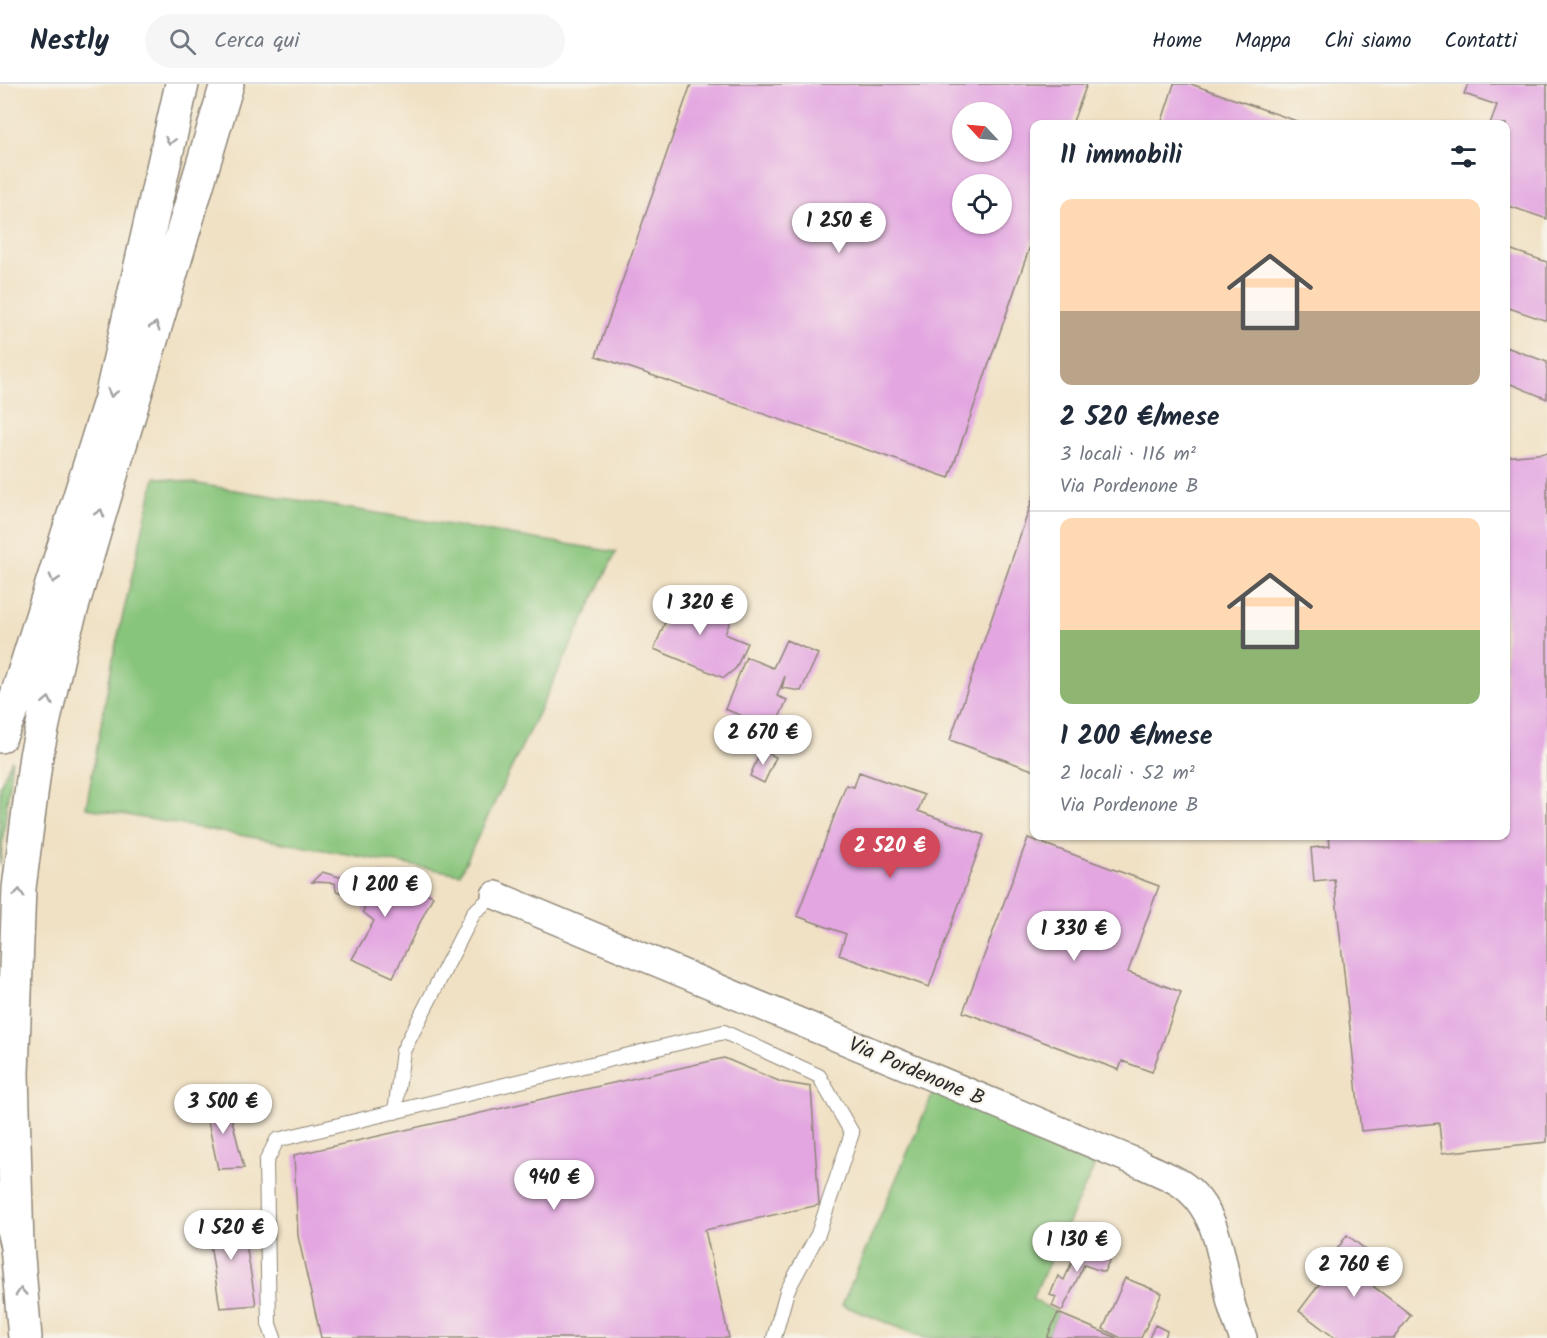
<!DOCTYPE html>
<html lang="it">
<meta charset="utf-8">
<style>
body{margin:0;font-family:Kalam,sans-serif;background:#f6f6f7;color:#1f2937;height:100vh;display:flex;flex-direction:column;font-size:22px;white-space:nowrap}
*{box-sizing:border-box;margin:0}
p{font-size:20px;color:#747a83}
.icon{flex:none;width:33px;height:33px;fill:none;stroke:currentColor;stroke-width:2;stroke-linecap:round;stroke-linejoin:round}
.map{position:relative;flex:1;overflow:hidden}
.details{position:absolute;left:1030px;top:36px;width:480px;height:720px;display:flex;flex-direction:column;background:#fff;border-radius:12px;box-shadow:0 2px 4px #0004}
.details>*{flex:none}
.needle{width:39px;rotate:296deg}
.tools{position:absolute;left:952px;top:18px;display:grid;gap:12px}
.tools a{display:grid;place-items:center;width:60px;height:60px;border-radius:50%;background:#fff;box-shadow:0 2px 4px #0004;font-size:30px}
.price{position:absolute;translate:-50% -51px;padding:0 14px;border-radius:21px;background:#fff;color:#222;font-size:20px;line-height:39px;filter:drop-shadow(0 2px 3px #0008)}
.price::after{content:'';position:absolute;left:50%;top:36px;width:18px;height:14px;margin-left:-9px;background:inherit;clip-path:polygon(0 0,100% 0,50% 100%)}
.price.active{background:#d1495b;color:#fff}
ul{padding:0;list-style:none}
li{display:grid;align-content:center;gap:12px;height:318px;padding:0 30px}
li+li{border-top:2px solid #e0e1e3}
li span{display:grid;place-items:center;height:186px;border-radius:12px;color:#555}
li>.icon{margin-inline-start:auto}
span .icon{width:108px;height:108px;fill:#fffc;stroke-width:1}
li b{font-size:26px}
h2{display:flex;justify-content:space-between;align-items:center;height:72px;padding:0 30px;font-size:26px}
header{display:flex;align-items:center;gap:36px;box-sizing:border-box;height:84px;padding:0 30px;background:#fff;border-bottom:2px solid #e0e1e3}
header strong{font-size:28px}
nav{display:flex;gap:33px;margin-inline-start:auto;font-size:21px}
.search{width:420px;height:54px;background:#f6f6f7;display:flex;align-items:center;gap:15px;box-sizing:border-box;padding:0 21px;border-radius:33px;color:#747a83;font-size:22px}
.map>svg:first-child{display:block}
</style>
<header>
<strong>Nestly</strong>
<div class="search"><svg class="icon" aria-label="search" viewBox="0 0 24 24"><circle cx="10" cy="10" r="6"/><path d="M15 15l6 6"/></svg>Cerca qui</div>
<nav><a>Home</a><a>Mappa</a><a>Chi siamo</a><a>Contatti</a></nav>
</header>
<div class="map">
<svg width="1547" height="1254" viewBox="0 0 1547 1254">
<rect width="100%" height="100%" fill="#f7f3e8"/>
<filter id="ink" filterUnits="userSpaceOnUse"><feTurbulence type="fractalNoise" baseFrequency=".0167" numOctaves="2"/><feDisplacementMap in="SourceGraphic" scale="12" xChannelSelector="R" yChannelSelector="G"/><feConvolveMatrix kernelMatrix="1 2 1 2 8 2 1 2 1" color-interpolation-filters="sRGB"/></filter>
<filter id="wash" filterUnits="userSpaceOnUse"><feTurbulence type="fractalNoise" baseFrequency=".008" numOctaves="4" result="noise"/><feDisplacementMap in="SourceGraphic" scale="24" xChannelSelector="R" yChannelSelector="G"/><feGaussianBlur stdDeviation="1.35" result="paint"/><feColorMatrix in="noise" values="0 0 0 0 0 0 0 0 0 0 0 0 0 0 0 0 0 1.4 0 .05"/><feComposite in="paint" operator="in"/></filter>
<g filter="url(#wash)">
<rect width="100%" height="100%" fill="#f0e1c4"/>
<path fill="#88c57b" stroke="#5a7853" stroke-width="1.5" d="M155,393L616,468L460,790L86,724L114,569Z
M12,675L0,781V702Z
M934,1007L1095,1081L1032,1215L1058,1229L1047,1254H925L842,1221Z"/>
<g id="blocks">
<path fill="#e3a6e1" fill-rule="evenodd" d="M691,0H1087L1072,40H1035V148L949,394L596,272ZM963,28H1002V68H963ZM963,100H1002V140H963Z
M1174,0H1191L1305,40H1161Z
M1468,0H1547V135L1506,121V40H1490L1497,21L1464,10Z
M1506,164L1547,178V237L1506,223Z
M1506,263L1547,278V315L1506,298Z
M1547,369V1058L1442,1069L1439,1039L1361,1047L1334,795L1314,797L1311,764L1330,762L1329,752H1506V373Z
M1035,408V687L950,656Z
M678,507L733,530L725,550L747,559L736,584L724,594L654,565Z
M786,556L818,570L801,607L782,604L785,592L777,612L787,616L774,645L725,625L746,573L773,584Z
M761,666L776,673L764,699L750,692Z
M859,688L924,711L918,727L984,751L929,903L839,871L846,850L797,832L846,701L854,703Z
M1028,754L1159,802L1128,888L1181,908L1152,988L1122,977L1119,986L963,928Z
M322,788L375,803L382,789L433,812L393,893L352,875L374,837L363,828L367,816L336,807L335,799L312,798Z
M724,974L781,998L811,1003L819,1121L705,1146L729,1254H321L298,1152L294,1071Z
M226,1012L244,1084L218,1085L204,1019Z
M241,1129L256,1221L220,1224L206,1134Z
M1347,1151L1388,1183L1373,1202L1411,1231L1394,1254H1335L1299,1227L1333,1182L1328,1178Z
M1080,1160L1111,1173L1104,1188L1084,1181L1062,1227L1052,1222L1056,1213L1050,1211L1058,1192L1064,1196Z
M1125,1194L1162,1209L1141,1254H1121L1103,1245Z
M1058,1229L1117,1254H1047Z
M1155,1241L1167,1247L1165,1254H1149Z"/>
</g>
</g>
<g filter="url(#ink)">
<use href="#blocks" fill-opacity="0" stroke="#8e8678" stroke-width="1.5"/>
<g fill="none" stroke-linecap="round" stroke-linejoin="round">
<g stroke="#8e8678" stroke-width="16">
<path id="service" d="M395,1028L403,967L474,828L495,811
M274,1254L269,1240L266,1078L277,1056L724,948L819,992L852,1049L818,1150L787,1207L774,1254"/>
</g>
<g stroke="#8e8678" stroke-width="30">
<path id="minor" d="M495,811L1143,1081C1155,1087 1169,1092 1180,1099C1219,1124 1222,1179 1231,1219C1234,1231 1239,1242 1243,1254"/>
</g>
<g stroke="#8e8678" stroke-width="36">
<path id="primary" d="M10,1133L17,1162L25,1254"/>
</g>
<g stroke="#8e8678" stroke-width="36">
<path id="motorway" d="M0,652L14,621L111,314L182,0
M17,1162L12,989L19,804L36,672L60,563L227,0"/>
</g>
<use href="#service" stroke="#fff" stroke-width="14"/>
<use href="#minor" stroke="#fff" stroke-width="27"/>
<use href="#primary" stroke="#fff" stroke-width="33"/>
<use href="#motorway" stroke="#fff" stroke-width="33"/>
</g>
<defs><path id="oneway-chevron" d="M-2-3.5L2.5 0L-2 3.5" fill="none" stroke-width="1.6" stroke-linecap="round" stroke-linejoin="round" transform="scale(1.5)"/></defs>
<g stroke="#a0a0a0">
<use href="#oneway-chevron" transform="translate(170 57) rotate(102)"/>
<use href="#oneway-chevron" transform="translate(155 242) rotate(-73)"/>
<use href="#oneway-chevron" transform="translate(112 309) rotate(104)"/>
<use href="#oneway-chevron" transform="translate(100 429) rotate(-73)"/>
<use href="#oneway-chevron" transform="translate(54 495) rotate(107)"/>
<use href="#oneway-chevron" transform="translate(48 617) rotate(-78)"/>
<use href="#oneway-chevron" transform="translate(19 809) rotate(-86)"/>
<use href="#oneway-chevron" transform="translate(21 1208) rotate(-94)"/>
</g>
</g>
<g text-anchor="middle" stroke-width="4.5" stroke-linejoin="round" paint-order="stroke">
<g font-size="21" fill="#2b2b2b" stroke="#f7f3e8">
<text transform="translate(917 987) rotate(23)" y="7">Via Pordenone B</text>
</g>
</g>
</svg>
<div class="tools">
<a><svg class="needle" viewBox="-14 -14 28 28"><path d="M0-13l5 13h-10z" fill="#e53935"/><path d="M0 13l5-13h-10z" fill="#747a83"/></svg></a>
<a><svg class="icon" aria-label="locate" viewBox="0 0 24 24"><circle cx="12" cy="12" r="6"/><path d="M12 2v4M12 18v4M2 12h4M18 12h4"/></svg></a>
</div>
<b class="price" style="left:839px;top:170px">1 250 €</b>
<b class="price" style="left:700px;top:552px">1 320 €</b>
<b class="price" style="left:763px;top:682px">2 670 €</b>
<b class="price active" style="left:890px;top:795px">2 520 €</b>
<b class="price" style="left:385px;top:834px">1 200 €</b>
<b class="price" style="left:1074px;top:878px">1 330 €</b>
<b class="price" style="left:223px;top:1051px">3 500 €</b>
<b class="price" style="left:554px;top:1127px">940 €</b>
<b class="price" style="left:231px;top:1177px">1 520 €</b>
<b class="price" style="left:1077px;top:1189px">1 130 €</b>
<b class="price" style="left:1354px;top:1214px">2 760 €</b>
<section class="details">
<h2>11 immobili<svg class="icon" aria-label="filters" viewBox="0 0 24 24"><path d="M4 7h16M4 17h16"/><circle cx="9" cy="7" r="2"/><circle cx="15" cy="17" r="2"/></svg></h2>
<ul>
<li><span style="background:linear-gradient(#ffd9b3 60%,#b9a48a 0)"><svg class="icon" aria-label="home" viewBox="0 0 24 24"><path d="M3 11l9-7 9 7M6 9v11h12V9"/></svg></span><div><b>2 520 €/mese</b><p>3 locali · 116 m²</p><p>Via Pordenone B</p></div></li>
<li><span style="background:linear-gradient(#ffd9b3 60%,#8fb573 0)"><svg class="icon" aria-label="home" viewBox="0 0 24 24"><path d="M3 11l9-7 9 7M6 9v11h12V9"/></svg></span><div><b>1 200 €/mese</b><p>2 locali · 52 m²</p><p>Via Pordenone B</p></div></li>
</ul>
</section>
</div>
